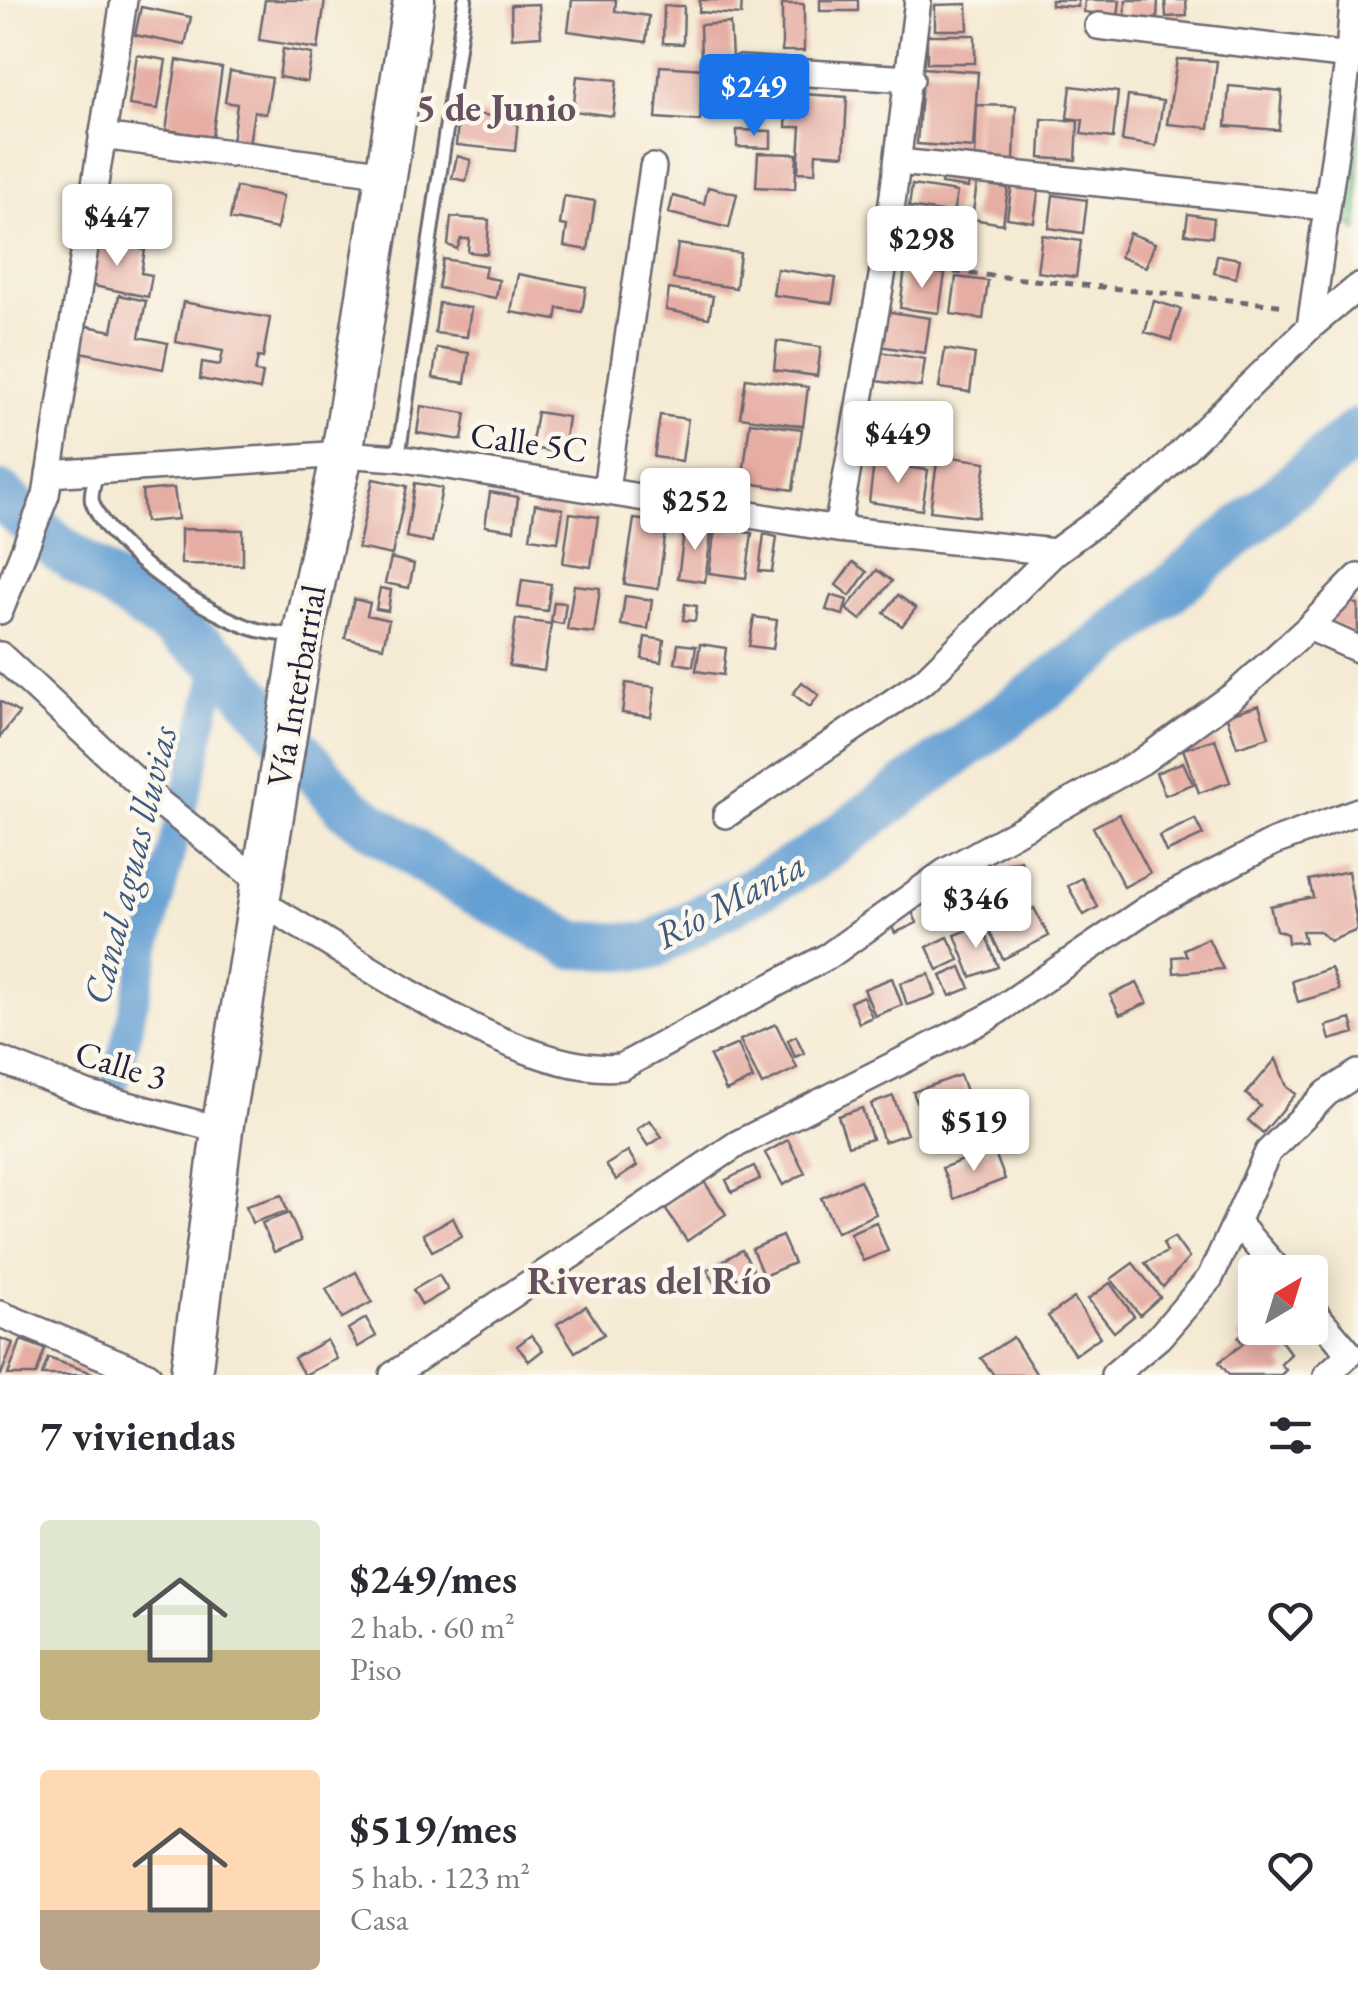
<!DOCTYPE html>
<html lang="es">
<meta charset="utf-8">
<style>
body{margin:0;font-family:"EB Garamond",serif;background:#f7f7f7;color:#2b2b33;height:100vh;display:flex;flex-direction:column;font-size:38px;white-space:nowrap}
*{box-sizing:border-box;margin:0}
p{font-size:32px;color:#7c7c81}
.icon{flex:none;width:55px;height:55px;fill:none;stroke:currentColor;stroke-width:2;stroke-linecap:round;stroke-linejoin:round}
.map{position:relative;height:1375px;overflow:hidden}
.details{display:flex;flex-direction:column;background:#fff;flex:1}
.details>*{flex:none}
.needle{width:65px;rotate:38deg}
.buttons{position:absolute;left:1238px;top:1255px;display:grid;gap:20px}
.buttons a{display:grid;place-items:center;width:90px;height:90px;border-radius:10px;background:#fff;box-shadow:0 5px 25px #0003;font-size:50px}
.price{position:absolute;translate:-50% -85px;padding:0 22px;border-radius:10px;background:#fff;color:#222;font-size:32px;line-height:65px;filter:drop-shadow(0 2px 5px #0008)}
.price::after{content:'';position:absolute;left:50%;top:60px;width:30px;height:22px;margin-left:-15px;background:inherit;clip-path:polygon(0 0,100% 0,50% 100%)}
.price.current{background:#1a73e8;color:#fff}
ul{padding:0;list-style:none}
li{display:flex;align-items:center;gap:30px;height:250px;padding:0 40px}
li span{display:grid;place-items:center;flex:none;width:280px;height:200px;border-radius:10px;color:#555}
li>.icon{margin-inline-start:auto}
span .icon{width:120px;height:120px;fill:#fffc;stroke-width:1}
li b{font-size:42px}
h2{display:flex;justify-content:space-between;align-items:center;height:120px;padding:0 40px;font-size:42px}
.map>svg:first-child{display:block}
</style>
<div class="map">
<svg width="1358" height="1375" viewBox="0 0 1358 1375">
<rect width="100%" height="100%" fill="#fbf7ec"/>
<filter id="ink" filterUnits="userSpaceOnUse"><feTurbulence type="fractalNoise" baseFrequency=".01" numOctaves="2"/><feDisplacementMap in="SourceGraphic" scale="20" xChannelSelector="R" yChannelSelector="G"/><feConvolveMatrix kernelMatrix="1 2 1 2 8 2 1 2 1" color-interpolation-filters="sRGB"/></filter>
<filter id="wash" filterUnits="userSpaceOnUse"><feTurbulence type="fractalNoise" baseFrequency=".0048" numOctaves="4" result="noise"/><feDisplacementMap in="SourceGraphic" scale="40" xChannelSelector="R" yChannelSelector="G"/><feGaussianBlur stdDeviation="2.25" result="paint"/><feColorMatrix in="noise" values="0 0 0 0 0 0 0 0 0 0 0 0 0 0 0 0 0 1.4 0 .05"/><feComposite in="paint" operator="in"/></filter>
<g filter="url(#wash)">
<rect width="100%" height="100%" fill="#f5ead3"/>
<path fill="#88d795" stroke="#557c68" stroke-width="2.5" d="M1358,108V231L1347,222L1346,210Z"/>
<g fill="none" stroke-linecap="round" stroke-linejoin="round">
<path stroke="#639fd3" stroke-width="28" d="M113,1090L219,659"/>
<path stroke="#639fd3" stroke-width="48" d="M0,495L59,548L219,659L348,808L441,872L573,945L649,947L810,859L1100,647L1358,432"/>
</g>
<g id="blocks">
<path fill="#e6ada4" d="M265,0H325L318,49L259,40Z
M572,0H616L615,11L649,16L646,42L568,31Z
M700,0H742L741,15L699,12Z
M820,0H858V11H820Z
M1051,0H1078V7L1051,5Z
M1085,0H1120L1118,16L1084,12Z
M1126,0H1158L1157,19L1125,18Z
M1165,0H1186L1187,16L1166,17Z
M539,4L541,36L512,38L511,5Z
M782,4H804V51H782Z
M967,4L968,30H935V5Z
M664,6H684L683,44L663,43Z
M141,7L191,17L185,45L135,35Z
M730,23L732,57L701,58L700,25Z
M927,35H975V63H927Z
M283,49L312,54L307,82L279,77Z
M137,55L166,60L158,109L129,105Z
M1177,59L1217,61L1209,128L1167,124Z
M177,60L222,68L212,137L166,130Z
M660,66L704,69L700,121L656,118Z
M923,68L978,72L973,148L917,144Z
M230,71L272,78L266,114L254,111L249,145L232,142L237,104L225,102Z
M577,76L617,80L613,116L573,111Z
M706,76L735,78L732,118L703,115Z
M740,79L766,83L762,114L735,110Z
M1071,86L1118,92L1113,138L1081,134L1083,120L1067,118Z
M1229,86L1282,91L1279,130L1226,126Z
M788,93L847,97L844,155L816,153L815,173L798,172L801,127H786Z
M1128,96L1163,101L1156,146L1122,141Z
M977,105L1016,106L1014,162L975,160Z
M459,112L518,119L515,151L456,145Z
M1042,119L1078,121L1076,160L1040,158Z
M737,130L771,131V148L737,147Z
M758,153L797,154L795,189L756,187Z
M457,156L471,160L466,181L452,178Z
M943,172L970,176L968,188L941,184Z
M1013,177L1040,181L1034,222L1007,218Z
M977,183L1008,188L1003,224L972,219Z
M912,185L957,192L953,214L909,207Z
M236,187L283,196L277,229L230,219Z
M708,187L737,194L729,228L669,213L673,196L704,204Z
M1053,195L1087,200L1083,233L1049,228Z
M564,196L595,201L588,250L564,246L567,226L560,225Z
M901,211L957,219L954,243L898,235Z
M1188,214L1214,218L1212,237L1185,234Z
M451,217L489,220L487,254L468,252L469,239H461L457,249L448,245Z
M1129,233L1155,243L1146,267L1120,257Z
M1042,235L1081,241L1076,277L1037,272Z
M92,239L145,250L141,273L152,275L148,297L84,284Z
M911,243L951,249L949,267L909,261Z
M678,244L740,253L736,288L673,279Z
M1217,255L1240,259L1236,278L1214,273Z
M443,259L486,266L484,277L499,280L496,298L438,288Z
M905,268L945,274L939,313L900,308Z
M777,269L836,278L832,303L773,295Z
M518,274L586,287L582,312L558,308L556,320L511,312Z
M956,277L988,281L983,319L951,314Z
M669,289L713,296L709,318L666,310Z
M119,295L146,301L139,337L168,343L163,369L76,351L82,325L112,331Z
M1154,301L1181,309L1171,340L1145,332Z
M183,302L270,318L263,358L258,357L255,372L263,373L260,390L200,379L202,362L220,365L223,351L176,342Z
M439,303L471,308L467,337L435,333Z
M884,311L930,318L925,353L879,346Z
M777,341L821,347L817,376L774,370Z
M437,348L469,353L465,383L433,378Z
M945,349L975,354L970,392L939,388Z
M880,352L925,359L921,387L876,381Z
M746,378L808,387L803,426L740,417Z
M421,406L466,413L462,440L417,433Z
M537,412L568,417L563,453L531,448Z
M660,415L688,419L682,461L654,457Z
M750,422L802,429L793,490L742,482Z
M938,455L986,462L978,517L930,511Z
M874,463L928,470L922,510L869,502Z
M373,479L407,486L392,555L358,548Z
M415,483L442,488L432,542L406,537Z
M174,488L178,519L145,522L142,491Z
M490,492L518,497L514,530L485,526Z
M535,504L563,509L558,542L530,538Z
M570,513L598,517L591,567L563,563Z
M634,519L667,523L658,589L624,584Z
M685,524L712,528L705,582L678,578Z
M715,528L752,533L746,578L709,573Z
M181,529L243,530V565L181,564Z
M764,534L777,537L772,572L759,571Z
M391,558L414,564L409,588L385,583Z
M853,562L867,572L850,596L836,585Z
M877,570L892,581L861,620L846,609Z
M522,580L551,584L547,611L518,607Z
M574,585L600,588L594,633L567,630Z
M380,588L391,590L388,611L376,609Z
M831,595L847,600L843,615L826,610Z
M898,595L916,608L902,626L884,613Z
M625,596L652,600L648,629L621,625Z
M1343,597L1358,605V636L1330,622Z
M354,599L370,603L367,615L389,620L383,647L345,638Z
M554,602L566,603L563,624L551,622Z
M685,604L697,606L695,621L683,620Z
M754,617L777,620L773,649L749,646Z
M516,619L551,624L544,671L509,666Z
M645,637L664,640L661,662L642,659Z
M678,644L696,646L693,666L675,663Z
M700,644L726,648L723,675L696,671Z
M802,682L819,695L810,707L793,694Z
M626,683L655,687L651,717L622,713Z
M0,701L19,713L0,737Z
M1259,705L1269,737L1237,747L1226,715Z
M1215,739L1230,782L1199,793L1183,749Z
M1183,762L1193,784L1165,795L1156,773Z
M1119,814L1150,873L1124,887L1093,827Z
M1195,819L1203,835L1166,852L1159,836Z
M1021,860L1029,895L991,904L982,870Z
M1348,871L1358,930L1330,941L1319,931H1302L1305,942L1288,943L1287,934L1276,930L1270,906L1313,897L1309,880Z
M959,875L963,887L936,896L932,884Z
M1082,878L1098,907L1084,915L1068,886Z
M967,887L979,913L948,927L936,900Z
M908,903L917,923L895,933L885,913Z
M1009,907L1014,916L989,927L985,918Z
M1034,908L1049,936L1003,959L989,930Z
M982,925L998,967L971,977L955,935Z
M948,937L959,960L938,970L927,947Z
M1208,938L1223,969L1174,973L1173,957L1187,956L1184,949Z
M961,967L970,988L950,996L941,976Z
M1331,968L1339,990L1298,1002L1292,981Z
M929,974L936,995L907,1005L900,983Z
M892,978L902,1005L875,1016L864,989Z
M1137,983L1147,1003L1120,1015L1110,995Z
M863,996L872,1017L859,1023L850,1002Z
M1351,1019L1355,1033L1330,1040L1326,1026Z
M776,1024L797,1068L762,1085L740,1040Z
M796,1036L804,1053L795,1057L788,1040Z
M738,1044L753,1079L726,1091L710,1056Z
M1276,1059L1287,1087L1296,1094L1263,1133L1248,1120L1260,1106L1246,1094Z
M960,1075L970,1102L923,1119L913,1092Z
M893,1096L907,1134L884,1142L871,1104Z
M862,1108L872,1139L848,1146L838,1116Z
M650,1120L662,1137L648,1146L637,1129Z
M788,1140L805,1173L783,1185L765,1153Z
M993,1148L1005,1179L954,1199L942,1168Z
M628,1151L637,1166L616,1180L606,1165Z
M754,1166L760,1179L732,1192L726,1180Z
M703,1180L726,1214L687,1241L664,1207Z
M860,1180L876,1214L837,1232L821,1198Z
M282,1195L287,1211L252,1223L246,1206Z
M289,1213L301,1241L274,1252L262,1223Z
M453,1218L462,1236L432,1251L423,1234Z
M876,1222L888,1251L863,1261L850,1233Z
M782,1236L794,1263L763,1276L752,1249Z
M1174,1237L1189,1258L1163,1287L1145,1263L1167,1252L1163,1243Z
M742,1250L753,1269L718,1289L707,1270Z
M1133,1263L1160,1297L1140,1315L1111,1279Z
M356,1272L372,1302L342,1318L326,1289Z
M439,1275L448,1290L422,1305L413,1290Z
M1110,1283L1134,1316L1114,1332L1088,1299Z
M1074,1298L1100,1337L1075,1355L1048,1316Z
M586,1306L604,1334L575,1352L557,1324Z
M366,1318L376,1336L358,1347L348,1329Z
M1255,1325L1271,1328L1291,1354L1281,1364L1286,1370L1281,1375H1229L1219,1362L1243,1344L1238,1337Z
M531,1335L543,1350L529,1361L517,1346Z
M1013,1337L1037,1375H994L981,1358Z
M0,1338L13,1343L1,1375H0Z
M21,1340L45,1349L36,1375H8Z
M327,1340L337,1359L304,1375L294,1358Z
M48,1358L95,1374V1375H42Z"/>
</g>
</g>
<g filter="url(#ink)">
<use href="#blocks" fill-opacity="0" stroke="#6c6870" stroke-width="2.5"/>
<g fill="none" stroke-linecap="round" stroke-linejoin="round">
<g stroke="#6c6870" stroke-width="18">
<path id="service" d="M398,458L465,0
M97,471C95,481 90,492 92,501C108,550 210,617 258,630C270,633 284,634 297,636"/>
</g>
<g stroke="#6c6870" stroke-width="30">
<path id="minor" d="M1098,26L1358,57
M739,69L911,79
M102,136L388,174
M899,162L1326,207
M1310,327L1358,287
M49,474L342,454L398,458L837,529L1055,552
M606,489L653,167
M837,529L884,265L918,0
M1358,577L1309,627L1358,649
M0,611L46,495L124,0
M0,655L160,803L264,885
M726,815L925,680L1055,552L1150,483L1310,327L1349,55L1353,0
M261,903C353,953 517,1078 621,1067L830,955L945,872L1141,762L1234,695L1309,627
M0,1060L87,1094L222,1130
M1238,1224L1280,1272
M1310,1307L1350,1354L1327,1375
M0,1314L148,1375
M393,1375L737,1144L987,1018L1154,904L1274,842L1358,811
M1114,1375L1159,1337L1210,1278L1268,1152L1327,1093L1358,1073"/>
</g>
<g stroke="#6c6870" stroke-width="45">
<path id="primary" d="M191,1375L222,1130L300,649L342,454L414,0"/>
</g>
<path stroke="#6c6870" stroke-width="5" stroke-dasharray="8 8" stroke-linecap="butt" d="M906,267L1288,306"/>
<use href="#service" stroke="#fff" stroke-width="12"/>
<use href="#minor" stroke="#fff" stroke-width="25"/>
<use href="#primary" stroke="#fff" stroke-width="40"/>
</g>
</g>
<g text-anchor="middle" stroke-width="9" stroke-linejoin="round" paint-order="stroke">
<g font-size="35" fill="#22223b" stroke="#fbf7ec">
<text transform="translate(529 442) rotate(8)" y="12">Calle 5C</text>
<text transform="translate(296 686) rotate(-80)" y="12">Vía Interbarrial</text>
<text transform="translate(121 1065) rotate(17)" y="12">Calle 3</text>
</g>
<g font-size="38" font-weight="bold" fill="#675360" stroke="#fbf7ec">
<text x="496" y="121">5 de Junio</text>
<text x="649" y="1294">Riveras del Río</text>
</g>
<g font-size="38" font-style="italic" fill="#3f5a7f" stroke="#fbf7ec">
<text transform="translate(130 865) rotate(-76)" y="13">Canal aguas lluvias</text>
<text transform="translate(730 900) rotate(-28)" y="13">Río Manta</text>
</g>
</g>
</svg>
<div class="buttons">
<a><svg class="needle" viewBox="-14 -14 28 28"><path d="M0-13l5 13h-10z" fill="#e53935"/><path d="M0 13l5-13h-10z" fill="#7c7c81"/></svg></a>
</div>
<b class="price current" style="left:754px;top:139px">$249</b>
<b class="price" style="left:117px;top:269px">$447</b>
<b class="price" style="left:922px;top:291px">$298</b>
<b class="price" style="left:898px;top:486px">$449</b>
<b class="price" style="left:695px;top:553px">$252</b>
<b class="price" style="left:976px;top:951px">$346</b>
<b class="price" style="left:974px;top:1174px">$519</b>
</div>
<section class="details">
<h2>7 viviendas<svg class="icon" aria-label="filters" viewBox="0 0 24 24"><path d="M4 7h16M4 17h16"/><circle cx="9" cy="7" r="2"/><circle cx="15" cy="17" r="2"/></svg></h2>
<ul>
<li><span style="background:linear-gradient(#dfe7d0 65%,#c2b280 0)"><svg class="icon" aria-label="home" viewBox="0 0 24 24"><path d="M3 11l9-7 9 7M6 9v11h12V9"/></svg></span><div><b>$249/mes</b><p>2 hab. · 60 m²</p><p>Piso</p></div><svg class="icon" aria-label="heart" viewBox="0 0 24 24"><path d="M12 20l-8-8c-3-5 5-10 8-4 3-6 11-1 8 4z"/></svg></li>
<li><span style="background:linear-gradient(#ffd9b3 70%,#b9a48a 0)"><svg class="icon" aria-label="home" viewBox="0 0 24 24"><path d="M3 11l9-7 9 7M6 9v11h12V9"/></svg></span><div><b>$519/mes</b><p>5 hab. · 123 m²</p><p>Casa</p></div><svg class="icon" aria-label="heart" viewBox="0 0 24 24"><path d="M12 20l-8-8c-3-5 5-10 8-4 3-6 11-1 8 4z"/></svg></li>
</ul>
</section>
